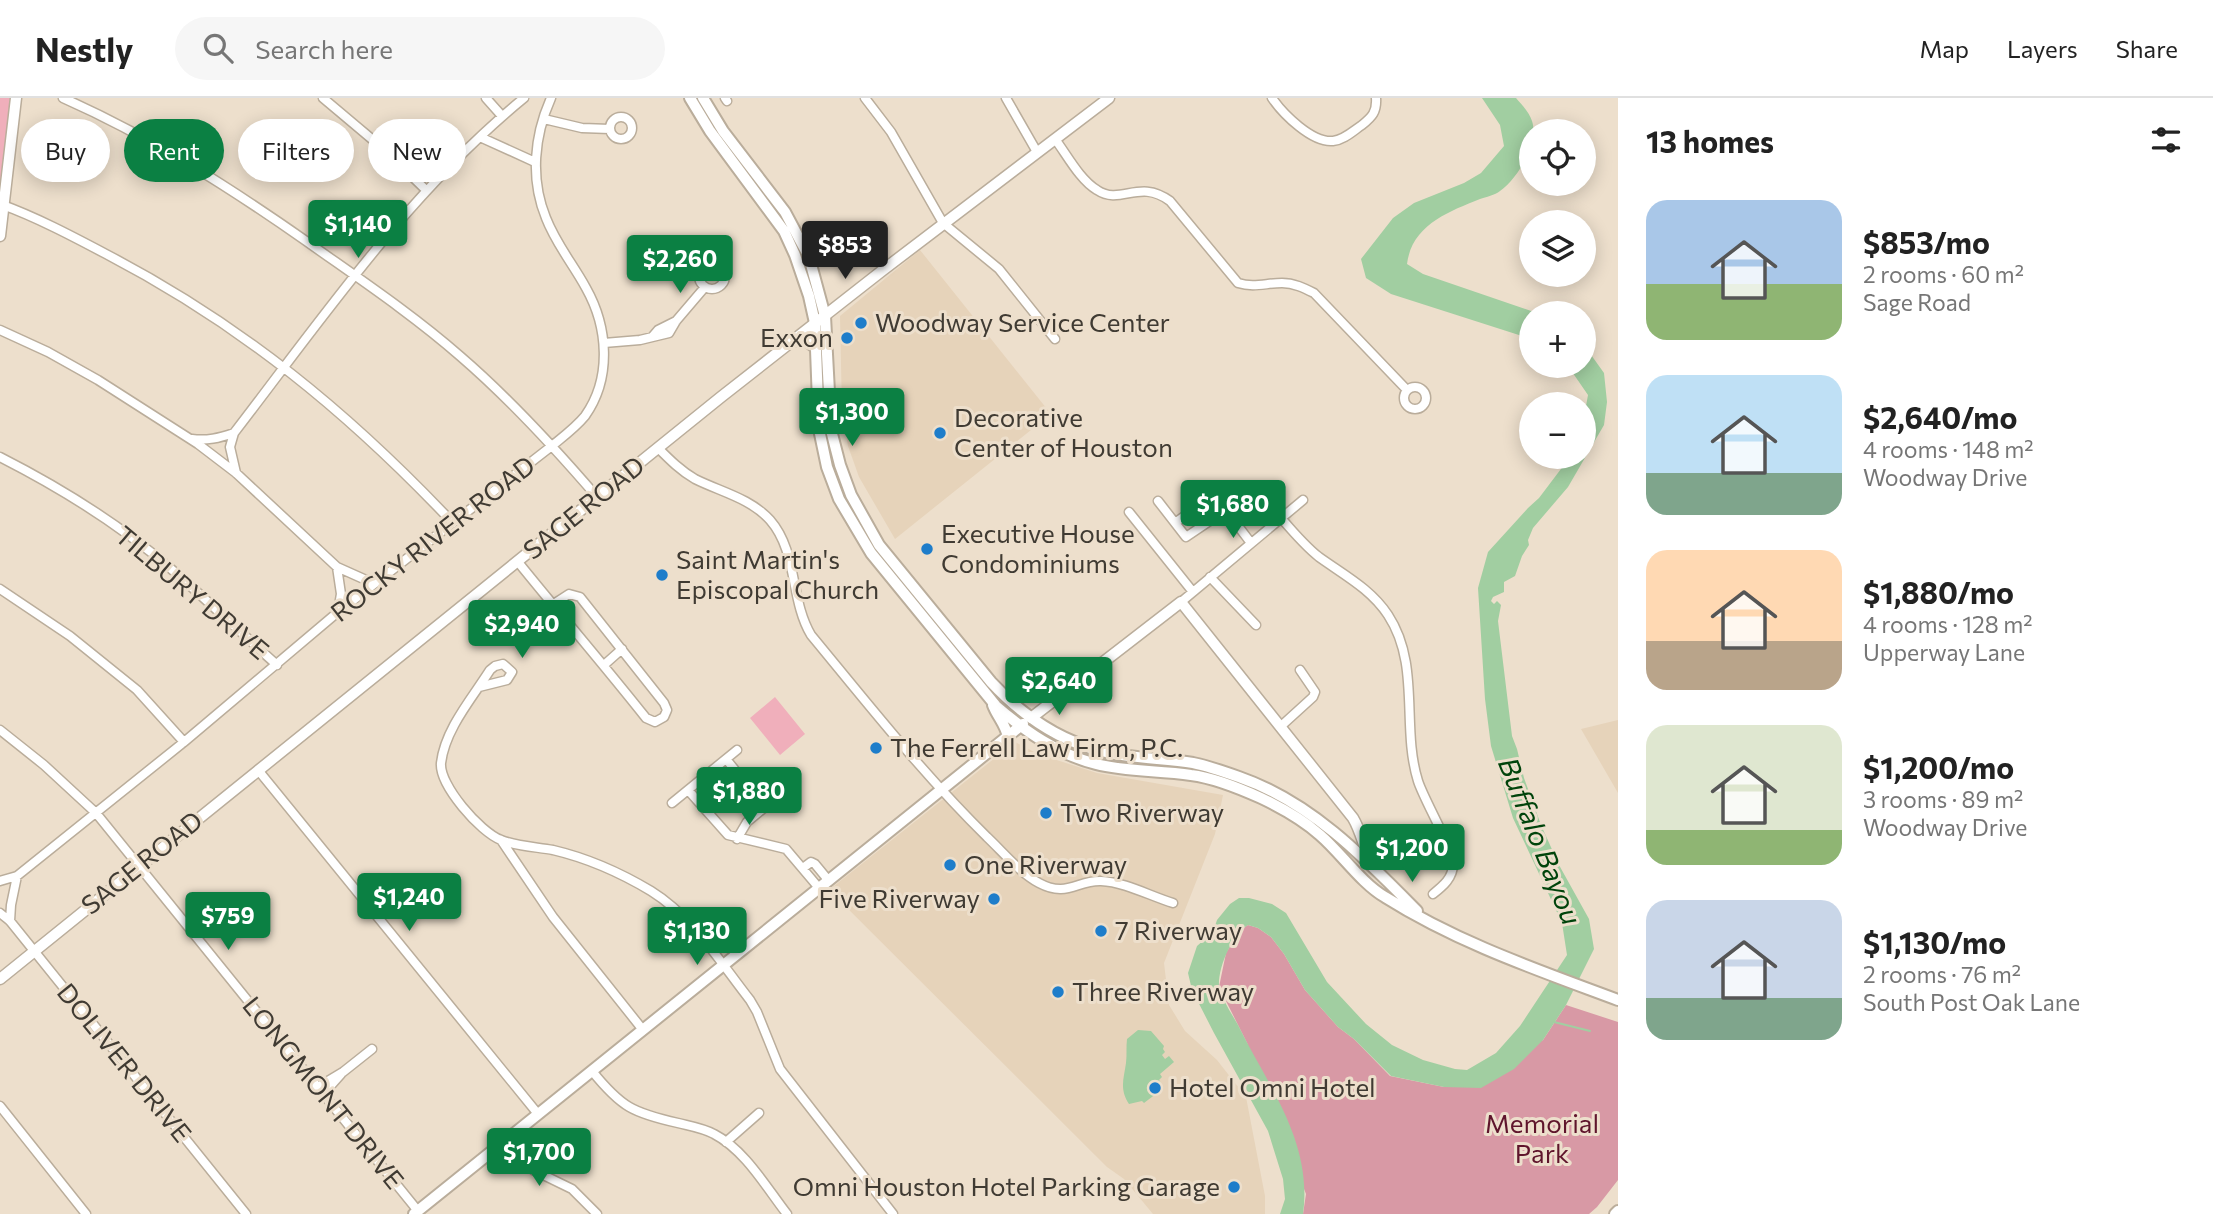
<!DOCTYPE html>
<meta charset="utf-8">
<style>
body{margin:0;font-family:Commissioner,sans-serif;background:#f6f6f6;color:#222;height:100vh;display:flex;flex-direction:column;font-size:26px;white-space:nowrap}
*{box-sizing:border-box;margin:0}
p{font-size:23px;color:#767676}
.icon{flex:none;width:38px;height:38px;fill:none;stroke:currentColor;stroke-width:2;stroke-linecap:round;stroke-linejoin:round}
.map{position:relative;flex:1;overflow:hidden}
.side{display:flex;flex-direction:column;background:#fff;width:595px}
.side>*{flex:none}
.hud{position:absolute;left:21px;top:21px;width:665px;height:63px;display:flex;gap:14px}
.controls{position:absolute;left:1519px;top:21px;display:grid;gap:14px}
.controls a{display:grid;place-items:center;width:77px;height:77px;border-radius:50%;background:#fff;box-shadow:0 4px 18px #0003;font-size:35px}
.price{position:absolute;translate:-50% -60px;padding:0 16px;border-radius:7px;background:#0b8043;color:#fff;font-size:23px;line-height:46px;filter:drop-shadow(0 2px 4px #0008)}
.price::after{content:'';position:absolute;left:50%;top:42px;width:21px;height:16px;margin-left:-10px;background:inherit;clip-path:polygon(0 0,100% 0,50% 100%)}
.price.current{background:#222;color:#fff}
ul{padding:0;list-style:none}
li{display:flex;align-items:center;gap:21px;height:175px;padding:0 28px}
li span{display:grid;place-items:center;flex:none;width:196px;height:140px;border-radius:21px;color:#555}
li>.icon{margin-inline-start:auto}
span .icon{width:84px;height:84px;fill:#fffc;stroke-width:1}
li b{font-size:30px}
h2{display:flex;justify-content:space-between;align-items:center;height:84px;padding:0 28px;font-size:30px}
.tag{padding:0 24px;border-radius:32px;background:#fff;box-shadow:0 4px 18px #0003;font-size:24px;line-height:63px}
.tag.current{background:#0b8043;color:#fff}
header{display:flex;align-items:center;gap:42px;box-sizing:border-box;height:98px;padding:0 35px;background:#fff;border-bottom:2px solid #e0e0e0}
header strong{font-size:33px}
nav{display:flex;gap:38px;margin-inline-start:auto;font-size:24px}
.search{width:490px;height:63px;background:#f6f6f6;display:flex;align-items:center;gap:18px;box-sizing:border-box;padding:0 24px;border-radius:38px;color:#767676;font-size:26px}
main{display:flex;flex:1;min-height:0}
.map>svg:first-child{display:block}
</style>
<header>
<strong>Nestly</strong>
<div class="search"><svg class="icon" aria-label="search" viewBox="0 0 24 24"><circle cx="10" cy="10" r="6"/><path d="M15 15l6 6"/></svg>Search here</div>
<nav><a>Map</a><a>Layers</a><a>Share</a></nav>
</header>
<main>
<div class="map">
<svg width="1618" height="1116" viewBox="0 0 1618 1116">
<rect width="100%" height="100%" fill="#eddfcc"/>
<path fill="#e6d3ba" d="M920,152L1051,316L895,441L859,379L848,348L842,313L840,218Z
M1618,622V695L1581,631Z
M1015,644L1038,656L1097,675L1223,697L1215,736L1164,865L1169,907L1185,933L1217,962L1246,999L1265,1098V1116H1153L1124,1081L1107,1069L829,792Z"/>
<path fill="#f0afbb" d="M0,0H14L0,123Z
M775,599L805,636L780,657L750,620Z"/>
<path fill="#d899a5" d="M1248,827L1258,830L1271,839L1284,856L1305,892L1338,929L1354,941L1390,978L1444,989L1543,942L1566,907L1618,924V1082L1597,1109L1589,1116H1303L1306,1096L1247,945L1219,889L1226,855L1240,832Z"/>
<path fill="#a1cea1" d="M1482,0H1516C1522,7 1529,14 1532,23C1539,43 1519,80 1500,93C1495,97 1486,99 1480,101C1448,114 1412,127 1407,166L1423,176L1537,215H1531V244L1522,238L1391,196L1366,180L1361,161L1393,120L1414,105L1464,85L1481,75L1504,48L1500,27Z
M1584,247L1604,275L1607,304L1604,327L1568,389L1533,430L1528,442L1529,447L1522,458L1515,478L1504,484V494L1493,499L1491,503L1494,506L1497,503L1501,507L1498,523L1512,638L1517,651L1524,680L1541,727L1559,767L1589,821L1594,851L1566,907L1543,942L1514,971L1481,990L1444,989L1391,978L1354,941L1338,929L1305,892L1284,856L1271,839L1258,830L1248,827C1232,837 1218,869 1219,888C1220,898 1233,918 1238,927C1268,988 1313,1044 1303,1116H1280L1285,1101L1283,1081L1268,1033L1214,935L1192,892L1188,875L1197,848L1213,834L1217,822L1230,806L1239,800H1249L1272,806L1286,815L1327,884L1366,926L1392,947L1423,962L1455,971L1467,972L1496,955L1520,928L1567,857L1562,825L1513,720L1491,648L1485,601L1478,490L1488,454L1528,410L1539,400L1570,359H1584V319L1588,297L1568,268H1584Z
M1138,932L1151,933L1164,948L1163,951L1165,954L1162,957L1165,961L1169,958L1174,964L1160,976L1162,979L1159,982L1161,985L1158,988L1161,992L1144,1005L1142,1003L1129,1006C1119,991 1124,980 1126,965C1127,957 1126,949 1127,941Z"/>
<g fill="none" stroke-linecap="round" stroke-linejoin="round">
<path stroke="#a1cea1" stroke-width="2" d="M1554,924L1590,933"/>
<g stroke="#baad9b" stroke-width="11">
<path id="minor" d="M63,0C149,38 229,89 306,143C358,180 412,216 460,258C510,301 554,349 597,399
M323,0L386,53L426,92
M486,0L502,18
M725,0L727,3
M865,0L891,34L943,125L999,171L1055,241
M1006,0L1037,54
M1272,0C1283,16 1312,45 1333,43C1344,42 1353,33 1362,27C1372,19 1377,14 1376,0
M610 30a11 11 0 1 1 22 0a11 11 0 1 1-22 0Z
M544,21L582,30L610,31
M480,39L535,64
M1055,41C1067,57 1080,82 1097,92C1121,108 1139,80 1170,103L1238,185C1254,190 1266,185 1282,185C1294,185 1304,190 1314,195L1407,292
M0,106C36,119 72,138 106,156C242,227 348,314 453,425
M699 178a13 13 0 1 1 26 0a13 13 0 1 1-26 0Z
M0,232L48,254L98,282L198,346L236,375L337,469L366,482L380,480
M652,239L658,232L676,223
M604,245L640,242L669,235L676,223L705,189
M1404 300a11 11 0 1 1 22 0a11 11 0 1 1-22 0Z
M192,341C207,343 219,340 234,335
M658,350C670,362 681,373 695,381C721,394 750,400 770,422C798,454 790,502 811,537C868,606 923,676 987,739C1003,754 1019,774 1039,785C1067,800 1077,782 1101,783C1125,784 1150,798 1173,805
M0,359C59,389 119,426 170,470C206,501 241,535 277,567
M236,375L230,349L234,335C324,218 409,94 524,0
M1158,403L1186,439L1226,412
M1129,414L1193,494
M1282,421C1294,435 1305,448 1319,459C1344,477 1371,491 1388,517C1421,567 1401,629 1418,683C1424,702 1453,751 1453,766C1453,780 1443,788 1433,796
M1175,425L1212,398L1219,403L1251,445
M518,464C560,516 604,567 646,620L655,624L664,619L667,612L664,605L580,499L569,496L552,507
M337,469L341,496L338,514
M1210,479L1256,527
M0,491L70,538L137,592L184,644
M1181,504L1303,402
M604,567L622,551
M479,589L507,582L512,574L503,566L495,568L490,572C473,599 445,631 441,665C439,687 480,734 501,742C516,748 536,749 553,752C587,760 621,775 651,793C693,819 720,864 750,902L757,914L780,971L893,1116
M1280,629L1313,599L1315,594L1300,572
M0,632L44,667L96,715L418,1113
M726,661L765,709
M258,672L538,1016
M688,692L728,737L786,751L819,790
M672,705L737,652
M737,741L747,724L776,700
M501,742L553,819L643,932
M803,770L811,764L815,766L829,783
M0,783L17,778L184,644L338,514L553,347C564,338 576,329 585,318C612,280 608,229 586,190C573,166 556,146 546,120C530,81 534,38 551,0
M0,815L10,823L246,1116
M10,823L11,807L17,778
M592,973C621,1009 633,1015 678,1025C690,1028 703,1030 714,1036C745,1052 766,1089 787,1116
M318,989L343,974L372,951
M324,995L341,976
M0,1008L86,1116
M505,1043L519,1061L533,1072L572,1091L597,1116
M726,1044L759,1015"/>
</g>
<g stroke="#baad9b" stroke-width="13">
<path id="tertiary" d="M0,138L16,0
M1031,620L1181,504L1353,720C1362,735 1364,752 1373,767
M0,881L721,299L883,172L1109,0"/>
</g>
<g stroke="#baad9b" stroke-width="14">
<path id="secondary" d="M690,0L710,33L784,133L795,157L809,198L815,225L819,331L827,369L839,401L871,455L996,608C1025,633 1057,656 1096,666C1127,674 1159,672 1191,677C1215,680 1239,690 1261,700C1282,710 1302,721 1320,737C1341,755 1361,785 1385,799C1458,845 1538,872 1618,902
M703,0L723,33L785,114L809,159L825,218L831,332L840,367L851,397L879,447L991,584C1020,615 1056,641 1098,652C1129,661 1161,660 1193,665C1208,668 1225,674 1239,679C1311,704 1365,760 1417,813
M794,242L808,244L816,250
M993,607C997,618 1006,627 1008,639
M414,1116L1023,626
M1615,1116L1618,1113"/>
</g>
<use href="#minor" stroke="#fff" stroke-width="8"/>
<use href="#tertiary" stroke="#fff" stroke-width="10"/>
<use href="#secondary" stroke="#fff" stroke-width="10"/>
</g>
<g fill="#1e7dca" stroke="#eddfcc" stroke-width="2.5">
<circle cx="861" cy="225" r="7"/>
<circle cx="847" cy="240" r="7"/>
<circle cx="940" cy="335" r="7"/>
<circle cx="927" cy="451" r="7"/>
<circle cx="662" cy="477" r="7"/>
<circle cx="876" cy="650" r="7"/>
<circle cx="1046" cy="715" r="7"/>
<circle cx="950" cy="767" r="7"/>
<circle cx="994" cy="801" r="7"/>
<circle cx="1101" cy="833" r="7"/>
<circle cx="1058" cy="894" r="7"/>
<circle cx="1155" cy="990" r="7"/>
<circle cx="1234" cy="1089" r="7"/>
</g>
<g text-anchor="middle" stroke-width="6" stroke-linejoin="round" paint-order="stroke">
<g font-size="26" fill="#403b33" stroke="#eddfcc" text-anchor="start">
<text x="875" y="234">Woodway Service Center</text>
<text x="833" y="249" text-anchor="end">Exxon</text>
<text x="954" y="329">Decorative<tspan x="954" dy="30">Center of Houston</tspan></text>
<text x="941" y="445">Executive House<tspan x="941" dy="30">Condominiums</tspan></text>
<text x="676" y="471">Saint Martin's<tspan x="676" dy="30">Episcopal Church</tspan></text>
<text x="890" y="659">The Ferrell Law Firm, P.C.</text>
<text x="1060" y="724">Two Riverway</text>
<text x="964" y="776">One Riverway</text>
<text x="980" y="810" text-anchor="end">Five Riverway</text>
<text x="1115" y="842">7 Riverway</text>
<text x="1072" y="903">Three Riverway</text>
<text x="1169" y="999">Hotel Omni Hotel</text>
<text x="1220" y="1098" text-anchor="end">Omni Houston Hotel Parking Garage</text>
</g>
<g font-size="26" fill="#403b33" stroke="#eddfcc">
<text transform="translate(584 410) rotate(-39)" y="9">SAGE ROAD</text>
<text transform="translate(433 441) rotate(-38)" y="9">ROCKY RIVER ROAD</text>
<text transform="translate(192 495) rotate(40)" y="9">TILBURY DRIVE</text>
<text transform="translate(142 765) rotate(-39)" y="9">SAGE ROAD</text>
<text transform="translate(124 965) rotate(51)" y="9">DOLIVER DRIVE</text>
<text transform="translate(323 995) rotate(51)" y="9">LONGMONT DRIVE</text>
</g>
<g font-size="26" fill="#5f152c" stroke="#eddfcc">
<text x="1542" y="1035">Memorial<tspan x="1542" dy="30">Park</tspan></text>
</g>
<g font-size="28" font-style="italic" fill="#00440b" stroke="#eddfcc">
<text transform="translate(1540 743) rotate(68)" y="10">Buffalo Bayou</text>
</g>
</g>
</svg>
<div class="controls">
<a><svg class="icon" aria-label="locate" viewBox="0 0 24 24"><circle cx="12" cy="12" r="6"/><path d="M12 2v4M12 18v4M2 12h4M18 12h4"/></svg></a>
<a><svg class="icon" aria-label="layers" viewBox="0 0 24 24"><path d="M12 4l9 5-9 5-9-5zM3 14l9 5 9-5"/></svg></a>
<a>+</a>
<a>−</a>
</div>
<b class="price" style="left:358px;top:162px">$1,140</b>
<b class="price current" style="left:845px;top:183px">$853</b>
<b class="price" style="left:680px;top:197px">$2,260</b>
<b class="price" style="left:852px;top:350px">$1,300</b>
<b class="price" style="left:1233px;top:442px">$1,680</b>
<b class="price" style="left:522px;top:562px">$2,940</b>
<b class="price" style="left:1059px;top:619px">$2,640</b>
<b class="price" style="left:749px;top:729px">$1,880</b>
<b class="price" style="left:1412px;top:786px">$1,200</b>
<b class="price" style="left:409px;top:835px">$1,240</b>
<b class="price" style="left:228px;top:854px">$759</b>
<b class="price" style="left:697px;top:869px">$1,130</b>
<b class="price" style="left:539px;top:1090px">$1,700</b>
<div class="hud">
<a class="tag">Buy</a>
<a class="tag current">Rent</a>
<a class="tag">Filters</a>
<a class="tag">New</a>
</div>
</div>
<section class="side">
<h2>13 homes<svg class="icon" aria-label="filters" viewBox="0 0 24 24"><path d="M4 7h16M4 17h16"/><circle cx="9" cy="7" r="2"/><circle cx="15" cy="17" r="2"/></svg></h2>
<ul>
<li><span style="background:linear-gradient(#a9c7e8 60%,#8fb573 0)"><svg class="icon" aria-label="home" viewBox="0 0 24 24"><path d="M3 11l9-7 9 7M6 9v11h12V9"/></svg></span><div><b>$853/mo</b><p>2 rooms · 60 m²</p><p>Sage Road</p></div></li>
<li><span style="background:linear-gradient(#bfe0f5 70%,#7fa58c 0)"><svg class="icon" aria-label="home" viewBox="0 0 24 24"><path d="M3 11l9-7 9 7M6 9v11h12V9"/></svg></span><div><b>$2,640/mo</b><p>4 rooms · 148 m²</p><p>Woodway Drive</p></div></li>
<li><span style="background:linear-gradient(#ffd9b3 65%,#b9a48a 0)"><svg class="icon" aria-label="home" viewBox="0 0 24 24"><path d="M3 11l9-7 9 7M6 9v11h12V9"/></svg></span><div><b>$1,880/mo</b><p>4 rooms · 128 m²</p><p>Upperway Lane</p></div></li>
<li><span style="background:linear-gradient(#dfe7d0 75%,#8fb573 0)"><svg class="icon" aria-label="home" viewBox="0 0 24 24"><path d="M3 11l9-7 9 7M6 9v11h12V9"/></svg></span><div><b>$1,200/mo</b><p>3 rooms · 89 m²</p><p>Woodway Drive</p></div></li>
<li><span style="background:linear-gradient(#c9d6e8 70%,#7fa58c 0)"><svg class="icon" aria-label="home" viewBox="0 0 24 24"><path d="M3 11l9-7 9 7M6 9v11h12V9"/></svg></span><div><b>$1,130/mo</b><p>2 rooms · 76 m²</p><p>South Post Oak Lane</p></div></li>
</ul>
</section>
</main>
